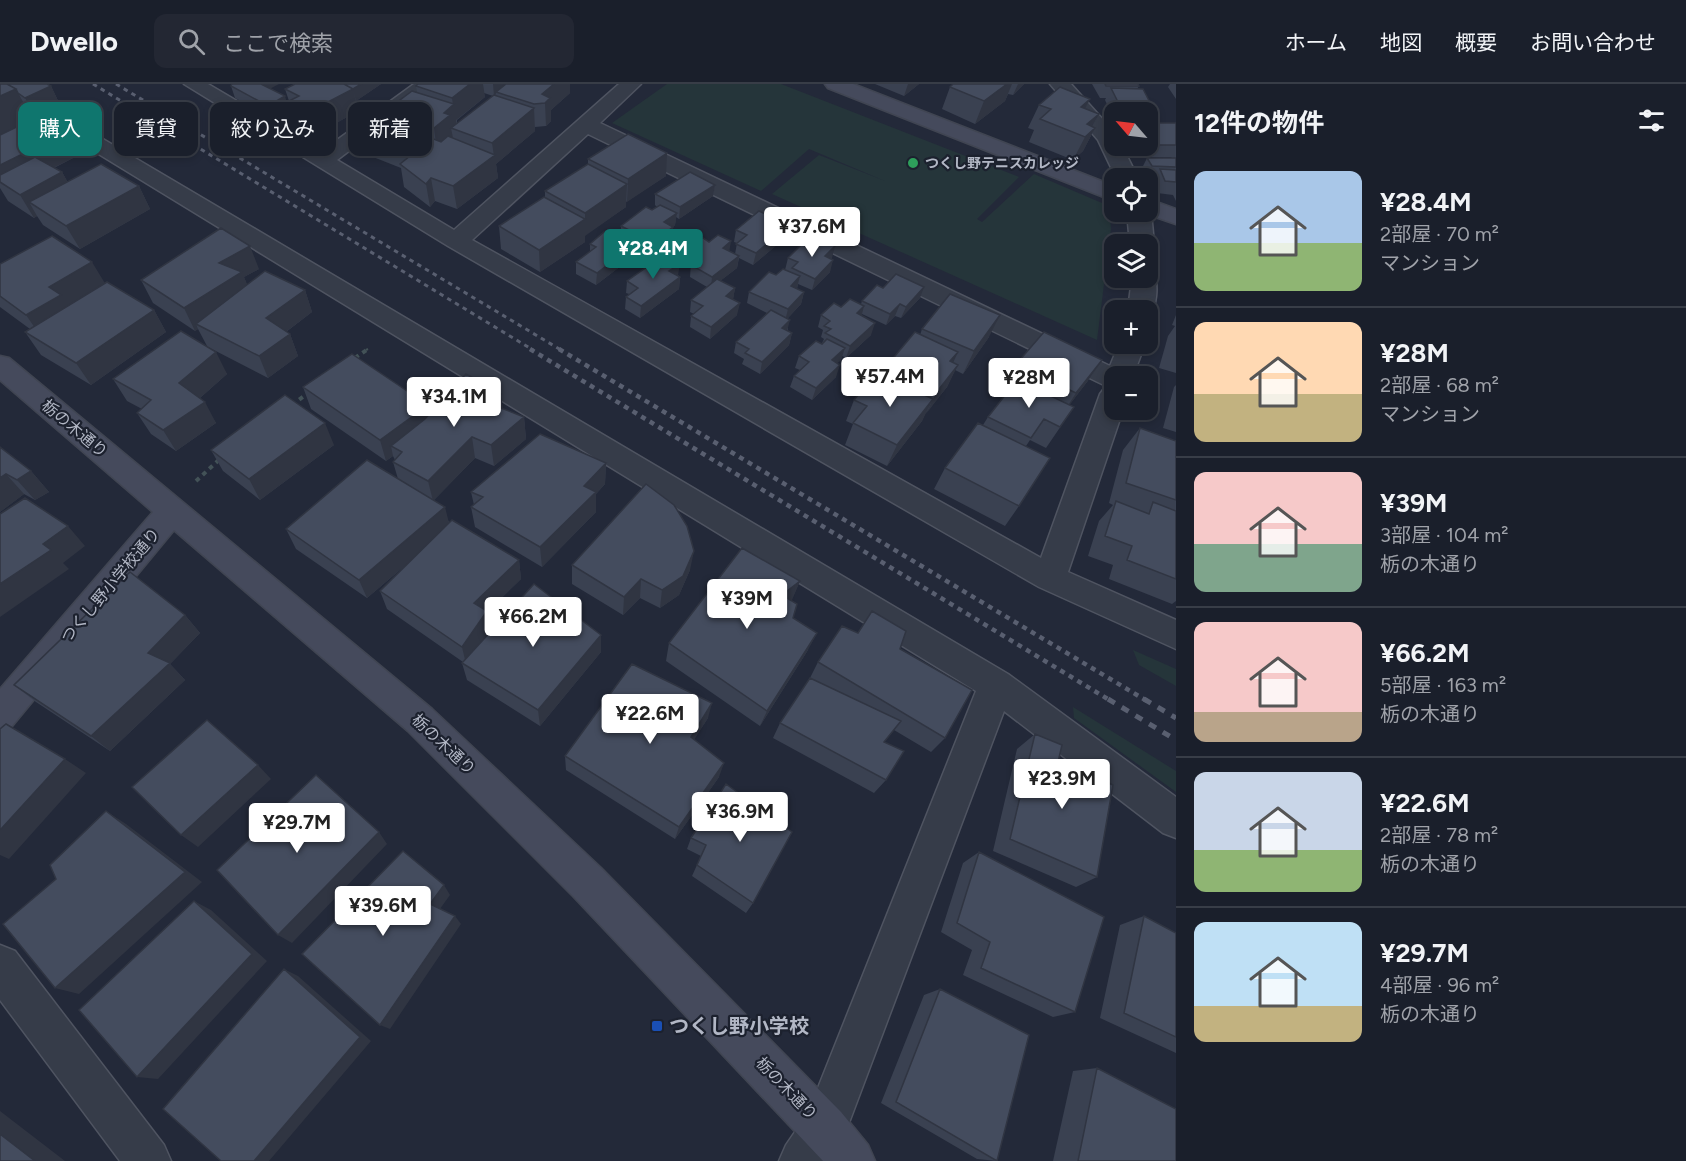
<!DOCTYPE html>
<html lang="ja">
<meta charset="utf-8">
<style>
body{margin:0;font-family:Figtree,"Noto Sans JP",sans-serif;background:#232733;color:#f1f3f6;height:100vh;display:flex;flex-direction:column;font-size:22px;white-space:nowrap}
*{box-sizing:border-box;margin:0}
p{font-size:20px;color:#9fa2a9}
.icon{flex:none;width:33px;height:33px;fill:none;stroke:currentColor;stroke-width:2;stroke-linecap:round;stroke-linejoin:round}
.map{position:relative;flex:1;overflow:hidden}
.side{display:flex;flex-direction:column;background:#1a1f2b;width:510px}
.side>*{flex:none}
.banner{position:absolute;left:18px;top:18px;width:570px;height:54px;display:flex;gap:12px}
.needle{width:39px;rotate:298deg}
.tools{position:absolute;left:1104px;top:18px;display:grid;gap:12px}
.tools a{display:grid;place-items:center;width:54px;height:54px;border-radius:12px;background:#1a1f2b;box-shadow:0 3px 9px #0003,0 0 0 2px #383d47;font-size:30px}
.price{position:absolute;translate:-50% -51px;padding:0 14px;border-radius:6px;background:#fff;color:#222;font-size:20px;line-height:39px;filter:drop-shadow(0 2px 3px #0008)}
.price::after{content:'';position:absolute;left:50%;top:36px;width:18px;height:14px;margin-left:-9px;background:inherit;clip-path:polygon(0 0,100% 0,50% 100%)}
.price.current{background:#0f766e;color:#fff}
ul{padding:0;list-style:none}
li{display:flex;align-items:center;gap:18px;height:150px;padding:0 18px}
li+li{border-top:2px solid #383d47}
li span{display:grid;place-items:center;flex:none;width:168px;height:120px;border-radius:12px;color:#555}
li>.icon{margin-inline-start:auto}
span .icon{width:72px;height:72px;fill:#fffc;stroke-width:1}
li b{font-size:26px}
h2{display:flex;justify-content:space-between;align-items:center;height:72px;padding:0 18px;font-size:26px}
.tag{padding:0 21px;border-radius:12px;background:#1a1f2b;box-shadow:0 3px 9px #0003,0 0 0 2px #383d47;font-size:21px;line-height:54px}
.tag.current{background:#0f766e;color:#fff}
header{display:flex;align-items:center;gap:36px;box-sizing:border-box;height:84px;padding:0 30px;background:#1a1f2b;border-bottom:2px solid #383d47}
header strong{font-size:28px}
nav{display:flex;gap:33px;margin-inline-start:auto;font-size:21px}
.search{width:420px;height:54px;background:#232733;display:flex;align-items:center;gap:15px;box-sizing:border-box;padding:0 21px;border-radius:12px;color:#9fa2a9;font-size:22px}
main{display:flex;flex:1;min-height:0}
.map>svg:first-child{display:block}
</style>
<header>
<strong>Dwello</strong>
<div class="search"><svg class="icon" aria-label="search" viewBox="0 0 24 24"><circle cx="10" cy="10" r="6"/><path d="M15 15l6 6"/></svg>ここで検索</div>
<nav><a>ホーム</a><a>地図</a><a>概要</a><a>お問い合わせ</a></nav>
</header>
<main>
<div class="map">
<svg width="1176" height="1077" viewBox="0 0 1176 1077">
<rect width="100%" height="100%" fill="#232939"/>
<path fill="#25353a" d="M667,0H781L1019,93L977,135L982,138L1034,90L1109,122L1111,145L1097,256L772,110L819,71L885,97L809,65L761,107L612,39Z
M1133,566L1176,585V602L1139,581Z
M1073,623L1176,687V708L1074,634Z"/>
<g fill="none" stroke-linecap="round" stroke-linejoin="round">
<g stroke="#4f5461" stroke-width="3">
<path id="street" d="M184,0H208L322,67L414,0H437L337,76L454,146L619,0H641L600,39L1110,282L1119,260H1145L1133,292H1114V326H1123L1068,488L1176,536V565L1039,503L448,162ZM588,50L1106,302L1100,310L1041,474L472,156Z
M1050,0H1071L1114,48V62H1122L1138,94H1116L1098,56Z
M62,33L69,35L1008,590L1176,713V754L1163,749L1004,627L841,1060L829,1077H779L786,1061L808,1029L976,607L61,47L0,76V61Z
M1148,124L1151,128L1154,160L1148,166V160H1130L1127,128H1148Z
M1148,187L1153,188C1159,199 1157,225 1148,233V226H1128L1132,194H1148Z
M0,861L15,867L164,1061L171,1077H120L0,916Z"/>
</g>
<g stroke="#404552" stroke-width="3">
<path id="secondary" d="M825,0H853L1114,102V117L828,4Z
M1148,115L1176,125V140L1141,128H1148Z
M0,272L9,274L432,625L601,784L841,1028L868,1061L875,1077H823L573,812L408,647L174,446L12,642L0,647V605L153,428L0,296Z"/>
</g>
<path stroke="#435257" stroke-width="2" stroke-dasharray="3 3" stroke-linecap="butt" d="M366,266L368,265"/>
<path stroke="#435257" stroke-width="4" stroke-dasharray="4.5 4.5" stroke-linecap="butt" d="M355,274L368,265
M292,321L308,309
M196,397L221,374"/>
<use href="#street" fill="#363c49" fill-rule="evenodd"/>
<use href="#secondary" fill="#454a5c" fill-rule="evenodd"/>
<path stroke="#595f70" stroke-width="3" stroke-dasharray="4.5 4.5" stroke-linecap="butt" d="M93,0L533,266
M116,0L561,266"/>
<path stroke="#595f70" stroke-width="4.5" stroke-dasharray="5 5" stroke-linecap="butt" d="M530,265L1111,617
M559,265L1147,617"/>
<path stroke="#595f70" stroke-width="5" stroke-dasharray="8 8" stroke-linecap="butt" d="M1108,615L1176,656
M1144,615L1176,634"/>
</g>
<path fill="#3a4151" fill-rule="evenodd" d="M0,0L51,2L62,25L39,36L63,50L75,73L54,84L62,88L67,97L139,102L150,125L80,165L43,141L37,132L34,134L8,117L0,104Z
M295,0H381L356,17L358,27L309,54L289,43L285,26L272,34L235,14L231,2L270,5L286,18L289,17L285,5Z
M418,0H570V9L551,26V37L546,42L535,43V47L496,80L498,94L457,125L435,117L430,123L404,103L401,84L363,69L358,46L400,42L396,19L417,8L416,2ZM484,9L493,12L457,40V36L485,13Z
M875,0H919L904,12Z
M953,0H1024L1013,11L1008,10L1005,17L975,40L942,25L950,3Z
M1092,0H1138L1139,2L1137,5L1157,32L1154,39H1176V117L1173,111L1157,109L1153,97L1154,94H1145L1141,86L1147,74H1171L1172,73H1144L1137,62H1148V28H1114V36L1105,16L1106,14H1100Z
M1170,0H1176V15L1168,3Z
M1090,15L1085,25L1099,30L1092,43L1095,44L1083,67L1073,76L1029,58L1034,46L1028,44L1039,21Z
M588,75L666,92L626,118V123L585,151V158L540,188L501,165L499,142L545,113V107L588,80Z
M715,101L713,112L679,135L676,133L675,141L673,143L672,155L652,170L632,159V165L627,169L626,178L596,201L576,190V178L590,168V160L621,147V142L652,126L657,123L655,121V110Z
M776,135L774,145L778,160L753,181L739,174L737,184L720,197L735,204L733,215L737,231L710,255L690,243L691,232L694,230L690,228L691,216L707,203L690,193L691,179L687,177L688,165L735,170L737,159L734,158L736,146Z
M788,174H832L831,175L830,188L812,206L798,200L797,205L804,208L801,220L788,234V247L792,249L789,261L760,290L742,280L744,275L734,269L736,258L767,229L747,219L749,208L785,186Z
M0,180L105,199L154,226L166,248L91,301L41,271L25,248L30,245L0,223Z
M259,185L244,193L247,201L305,206L312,228L286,248L290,250L298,272L268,294L208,263L227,290L200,314L216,339L176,367L151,350L137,329L142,325L127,317L113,295L207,262L198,245L195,247L153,219L141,196Z
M678,191L680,193L679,205L640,234L625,225L626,213L629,210L626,209L627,197Z
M883,204L920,214L901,234L895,232L886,241L862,230L861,232L871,251L846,274L842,272L841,276L837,279L836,293L812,316L790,303L794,292L800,286L795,284L799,272L822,259L824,255L821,253L823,246L818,243L821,231L841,223L861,220L862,217Z
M1176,231V289L1159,284L1168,252L1175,242L1172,241Z
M922,245L989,253L963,290L955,286L947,303L925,330L922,337L887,382L845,361L853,340L846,337L854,316L882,291L885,284L920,251Z
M1102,276L1087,298L1069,321L1074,323L1046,364L1030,356L1026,362L1019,422L1005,442L934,405L945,384L983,341L988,333L1006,310L1000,307L1012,285Z
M1176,301V348L1163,344L1174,303Z
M303,303L428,321L430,330L503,325L524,333L526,355L494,382L475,374L434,416L449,438L519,476L521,495L487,528L491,545L481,558L601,551V568L540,642L467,596L462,579L463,578L387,525L380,507L407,480L367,514L296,465L286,445L398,395L393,378L395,376L393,372L386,377L311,325Z
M1140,344L1176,357V517L1172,520L1109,495L1113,481L1088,472L1099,437L1113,421L1109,419L1123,366Z
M334,361L260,416L223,387L211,366Z
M0,363L31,387L49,408L35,416L24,410L0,428Z
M606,379L605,400L596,410V428L542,483L475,443L471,423L474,421L471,408Z
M572,481L690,486L679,511L660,524L640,514L623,531L572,500Z
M800,497L791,517L793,534L808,566L760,642L666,577L669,559Z
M185,531L200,549L170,580L185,596L110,667L36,618L14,601Z
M900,565L945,654L931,668L894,646L884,658L886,696L874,709L773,654L780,639L810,594L818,578Z
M708,634L694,655L719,693L675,755L566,686L565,672Z
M1035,650L1058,678L1097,793L1076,803L993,767L1017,665Z
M726,700L753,819L746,829L692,792L701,772L687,765L691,754Z
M979,768L1075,928L1053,933L963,891L972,866L941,848L963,779Z
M1144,832L1176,849V969L1100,934L1120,841Z
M940,905L997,1077L977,1075L881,1019L924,911Z
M1097,984L1176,1077H1053L1073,987Z"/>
<path fill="#303542" d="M257,0H279L260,10Z
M361,0H381L356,17L353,5Z
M470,0H483L485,13L456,36L457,43L451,44L453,54L437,67L434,44L444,29L453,21L452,14Z
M493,0H509L496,8V10L494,12Z
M554,0H570V9L551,26V37L546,42L545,19L542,10Z
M908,0H919L904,12Z
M1007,0H1012L1005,17L975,40L984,17Z
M1018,0H1024L1013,11Z
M51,2L62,25L38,36L25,14Z
M16,5L34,38L0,53V12Z
M353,5L358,27L309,54L303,31Z
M285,12L288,23L283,20L285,26L272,34L268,22Z
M1090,15L1079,37L1081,23Z
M534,24L535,47L496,80L498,94L457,125L453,102L494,72L492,59Z
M1099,30L1089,48L1095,44L1083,67L1073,76L1085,53L1087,40Z
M63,50L75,73L11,105L0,98V81Z
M667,69L666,92L627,118L628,95Z
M62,88L75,111L29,118L37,132L34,134L20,111Z
M431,94L435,117L430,123L426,100Z
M627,100L626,123L585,152V129Z
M715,101L713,112L679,135L680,123Z
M139,102L150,125L80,165L66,142Z
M677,129L675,141L663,150L664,138Z
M585,135V158L540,188L539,166Z
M776,135L774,147L768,142Z
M673,143L672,155L652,170L653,158Z
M781,148L778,160L753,181L756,169Z
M632,153V165L627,169L626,178L596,201L597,189L620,163Z
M731,157L729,169L723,164Z
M250,162L259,185L244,193L251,210L196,240L198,245L195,247L184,224L219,179Z
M835,162L832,174L821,184L825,172Z
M739,172L737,184L711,204L712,193Z
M833,176L830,188L812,206L815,195Z
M92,178L106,201L42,254L26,231L49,203Z
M680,180L678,191L668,199L669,187Z
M800,192L797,204L788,214L791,202Z
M680,193L679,205L640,234L641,222Z
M924,203L920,214L901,234L906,223Z
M735,204L733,216L726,212Z
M305,206L312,228L275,256L266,234Z
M804,208L801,220L785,237L788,225Z
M740,219L737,231L710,255L711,243Z
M900,220L895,232L886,241L890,230Z
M864,222L861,234L857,229Z
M154,226L166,248L91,301L76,279Z
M1000,231L989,253L963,290L974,267Z
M790,236L787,247L782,244Z
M875,239L871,251L846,274L850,262Z
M792,249L789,261L760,290L762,278Z
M290,250L298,272L268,294L259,272Z
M845,264L841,276L828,288L832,276Z
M216,268L227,290L192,321L179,299Z
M958,268L948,290L950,277Z
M1102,276L1087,298L1062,331L1076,309Z
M840,281L836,293L812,316L816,304Z
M958,281L947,303L926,330L936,309Z
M501,310L504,332L488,319Z
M933,315L922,337L887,382L897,361Z
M205,318L216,339L176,367L163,346Z
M428,321L433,342L391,362L393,372L386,377L380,356Z
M524,333L526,355L494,382L491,361Z
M325,339L334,361L260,416L249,395Z
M472,353L475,374L433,417L428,397Z
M606,379L605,400L596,410V428L542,483L540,463L584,402Z
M31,387L49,408L35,416L17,396Z
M6,390L24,410L0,428V394Z
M445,423L450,443L367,514L359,496Z
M68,442L85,462L63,479L69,485L0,533V500L43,460Z
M694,467L690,486L679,511L660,524L662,506Z
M519,476L521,495L487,528L491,545L466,580L462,563L474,519Z
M641,495L640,514L623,531L624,513Z
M800,497L792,516L775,529L782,511Z
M185,531L200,549L170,580L185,596L110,667L91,652L148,569Z
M817,549L808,566L760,642L767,627Z
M601,551V568L540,642L538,626Z
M712,619L708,634L687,667L691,653Z
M65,675L86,689L9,775L0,771V746Z
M724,679L719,693L675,755L679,743Z
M258,681L271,695L198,763L181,751Z
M106,727L126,740L202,798L79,910L55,904Z
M379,748L387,760L292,859L278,851Z
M444,801L450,811L437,829L430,820Z
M194,817L211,826L267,877L158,995L137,993Z
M455,832L461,840L390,945L380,941Z
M284,885L298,892L371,957L269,1077H254Z
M0,1027L65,1077H35L0,1050Z"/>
<path fill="#444c5e" stroke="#303542" stroke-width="1.5" d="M0,0H7L16,5L0,12Z
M7,0H47L51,2L25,14L18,9L16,5Z
M232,0H261L285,12L268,22L231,2Z
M295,0H344L353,5L303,31L283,20L299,12L285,5Z
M344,0H361L353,5Z
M418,0H470L452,14L416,2Z
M506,0H554L542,10L550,14L545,19L534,20L496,8Z
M953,0H1007L984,17L950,3Z
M1105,0H1138L1139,2H1106Z
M1060,3L1090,15L1081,23L1099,30L1087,40L1095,44L1085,53L1040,35L1051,25L1039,21Z
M1111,4L1143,5L1157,32H1148V28H1123Z
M412,7L454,20L444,29L450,31L434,44L400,33L406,28L399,26L404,22L396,19Z
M494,11L534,24L492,59L451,44Z
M35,34L63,50L0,81V51Z
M383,35L441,58L448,52L495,71L453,102L431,94L426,100L400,80L415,68L358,46Z
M1148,39H1176V61H1151L1148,56Z
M628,50L667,69L628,95L588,75Z
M35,73L62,88L20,111L0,98V91Z
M1147,74H1176V83L1152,82Z
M101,80L139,102L66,142L29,118Z
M588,80L627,100L585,129L545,107Z
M1160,85L1176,86V98L1165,97Z
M690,88L715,101L680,123L655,110Z
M544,113L585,135L539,166L499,142Z
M660,121L677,129L664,138L673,143L653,158L621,142L646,123L652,126Z
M759,127L776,135L768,142L781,148L756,169L736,160L747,151L736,146Z
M221,144L250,162L219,179L242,188L184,224L141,196Z
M618,146L632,153L620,163L627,166L597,189L576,178L596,163L590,160L604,148L610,151Z
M718,151L731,157L723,164L739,172L712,193L691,181L696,177L691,175L697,170L688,165L703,154L709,158Z
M52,152L92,178L49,203L61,211L26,231L0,212V180Z
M817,155L835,162L825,172L833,176L815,195L792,184L798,178L788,174L802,160L809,163Z
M664,171L680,180L669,187L680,193L641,222L626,213L638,204L627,197Z
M783,185L800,192L791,202L804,208L788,225L749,208L769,188L776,191Z
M265,187L305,206L266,234L290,250L259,272L196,240Z
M896,190L924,203L906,223L900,220L890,230L862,217L877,201L883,204Z
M717,195L735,204L726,212L740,219L711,243L691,232L703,222L691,216Z
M107,198L154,226L76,279L25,248Z
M950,210L1000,231L974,267L922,245Z
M850,215L864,222L857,229L875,239L850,262L825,249L831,245L824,242L830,237L821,231L834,219L841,223Z
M771,226L790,236L782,244L792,249L762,278L745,269L749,265L736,258Z
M181,247L216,268L179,299L205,318L163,346L137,329L151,316L113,295Z
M915,248L958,268L950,277L958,281L936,309L885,284Z
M1044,248L1102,276L1076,309L1057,300L1054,305L1012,285Z
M827,255L845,264L832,276L840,281L816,304L794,292L809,278L799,272L816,257L822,260Z
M352,270L428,321L380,356L303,303Z
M877,289L933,315L897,361L853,339L867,322L854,316Z
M466,290L501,310L488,319L524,333L491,361L472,353L428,397L393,378L402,368L391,362L425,335Z
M1017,296L1074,323L1060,343L1044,335L1031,354L988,333Z
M285,311L325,339L249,395L211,366Z
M978,339L1050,374L1019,422L945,384Z
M1140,344L1176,357V416L1126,399Z
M540,350L606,379L584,402L596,408L540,463L471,423L483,413L471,408Z
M0,363L31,387L17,396L6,390L0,394Z
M367,376L445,423L359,496L286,445Z
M646,400L674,421L687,442L694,467L683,492L662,506L641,495L624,513L572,481Z
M25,414L68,442L43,460L51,466L0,500V430Z
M1116,417L1149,430L1153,418L1176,427V495L1127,476L1132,462L1105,452Z
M452,436L519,476L474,519L487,527L462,563L380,507Z
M742,464L800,497L782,511L797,520L793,534L817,549L767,627L669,559Z
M130,488L185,531L148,569L170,579L91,652L14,601Z
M534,500L601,551L538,626L462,579Z
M872,527L906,547L900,565L972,606L945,654L818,578L842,542L858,549Z
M632,580L712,619L691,653L724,679L679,743L565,672Z
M810,594L901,637L884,658L904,667L886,696L780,639Z
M207,636L258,681L181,751L132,703Z
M6,640L65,675L0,746V645Z
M1035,650L1062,661L1058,678L1113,701L1097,793L1010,755Z
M316,691L379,748L278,851L217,786Z
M726,700L792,748L753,819L697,781L706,761L691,754Z
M106,727L185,788L55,904L3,840L56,795L50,781Z
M403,767L444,801L430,820L455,832L380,941L302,870Z
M979,768L1104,833L1075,928L981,884L990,858L957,839Z
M194,817L252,870L137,993L79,926Z
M1144,832L1176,849V953L1124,929Z
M284,885L360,953L254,1077H221L163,1025Z
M940,905L1029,951L997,1077L896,1018Z
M1097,984L1176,1025V1077H1078Z
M0,1050L35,1077H0Z"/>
<circle fill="#2e9e5b" stroke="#1c212e" stroke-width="2" cx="913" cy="79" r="6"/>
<rect fill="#1a4fb4" stroke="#1c212e" stroke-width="2" x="651" y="936" width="12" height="12" rx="3"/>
<g text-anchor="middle" stroke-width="4.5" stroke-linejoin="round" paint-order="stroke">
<g font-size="14" font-weight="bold" fill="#b2b7c5" stroke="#1c212e" text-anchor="start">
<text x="925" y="84">つくし野テニスカレッジ</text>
</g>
<g font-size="16" fill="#b2b7c5" stroke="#1c212e">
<text transform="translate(75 344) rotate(40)" y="6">栃の木通り</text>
<text transform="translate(110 501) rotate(-50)" y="6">つくし野小学校通り</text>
<text transform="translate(444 660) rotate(43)" y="6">栃の木通り</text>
<text transform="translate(787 1004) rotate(46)" y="6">栃の木通り</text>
</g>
<g font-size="20" font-weight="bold" fill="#b2b7c5" stroke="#1c212e" text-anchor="start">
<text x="669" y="949">つくし野小学校</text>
</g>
</g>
</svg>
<div class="tools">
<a><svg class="needle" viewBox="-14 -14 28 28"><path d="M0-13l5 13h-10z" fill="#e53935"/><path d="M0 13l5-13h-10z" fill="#9fa2a9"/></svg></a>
<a><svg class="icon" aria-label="locate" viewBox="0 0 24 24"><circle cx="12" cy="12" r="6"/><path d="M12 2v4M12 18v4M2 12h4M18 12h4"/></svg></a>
<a><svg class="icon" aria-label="layers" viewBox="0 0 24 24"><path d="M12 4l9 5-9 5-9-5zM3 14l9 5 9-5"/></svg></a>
<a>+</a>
<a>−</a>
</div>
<b class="price" style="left:812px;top:174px">¥37.6M</b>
<b class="price current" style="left:653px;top:196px">¥28.4M</b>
<b class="price" style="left:890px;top:324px">¥57.4M</b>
<b class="price" style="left:1029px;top:325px">¥28M</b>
<b class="price" style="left:454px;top:344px">¥34.1M</b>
<b class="price" style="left:747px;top:546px">¥39M</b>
<b class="price" style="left:533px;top:564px">¥66.2M</b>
<b class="price" style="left:650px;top:661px">¥22.6M</b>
<b class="price" style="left:1062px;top:726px">¥23.9M</b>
<b class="price" style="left:740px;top:759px">¥36.9M</b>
<b class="price" style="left:297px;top:770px">¥29.7M</b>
<b class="price" style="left:383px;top:853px">¥39.6M</b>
<div class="banner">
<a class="tag current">購入</a>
<a class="tag">賃貸</a>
<a class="tag">絞り込み</a>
<a class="tag">新着</a>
</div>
</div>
<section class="side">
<h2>12件の物件<svg class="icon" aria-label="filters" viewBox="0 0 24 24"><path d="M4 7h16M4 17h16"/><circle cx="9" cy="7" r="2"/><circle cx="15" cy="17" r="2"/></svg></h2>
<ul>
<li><span style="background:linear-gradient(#a9c7e8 60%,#8fb573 0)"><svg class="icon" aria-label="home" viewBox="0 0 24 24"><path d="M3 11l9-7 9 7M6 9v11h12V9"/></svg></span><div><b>¥28.4M</b><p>2部屋 · 70 m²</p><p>マンション</p></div></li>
<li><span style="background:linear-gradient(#ffd9b3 60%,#c2b280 0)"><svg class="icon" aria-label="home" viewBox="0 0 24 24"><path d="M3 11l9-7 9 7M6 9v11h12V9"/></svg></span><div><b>¥28M</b><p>2部屋 · 68 m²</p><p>マンション</p></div></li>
<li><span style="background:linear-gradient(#f6c9c9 60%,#7fa58c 0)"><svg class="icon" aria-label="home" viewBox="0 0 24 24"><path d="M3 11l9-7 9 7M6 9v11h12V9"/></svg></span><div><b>¥39M</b><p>3部屋 · 104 m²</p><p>栃の木通り</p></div></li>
<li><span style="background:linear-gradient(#f6c9c9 75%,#b9a48a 0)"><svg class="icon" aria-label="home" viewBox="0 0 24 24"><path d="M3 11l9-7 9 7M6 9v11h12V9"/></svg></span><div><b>¥66.2M</b><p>5部屋 · 163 m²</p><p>栃の木通り</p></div></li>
<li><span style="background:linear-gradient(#c9d6e8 65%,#8fb573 0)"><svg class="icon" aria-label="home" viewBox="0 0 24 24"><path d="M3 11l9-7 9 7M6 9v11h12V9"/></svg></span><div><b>¥22.6M</b><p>2部屋 · 78 m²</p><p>栃の木通り</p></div></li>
<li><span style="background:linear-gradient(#bfe0f5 70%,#c2b280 0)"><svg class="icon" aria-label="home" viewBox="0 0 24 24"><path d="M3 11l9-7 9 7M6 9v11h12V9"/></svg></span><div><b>¥29.7M</b><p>4部屋 · 96 m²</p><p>栃の木通り</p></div></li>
</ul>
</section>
</main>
